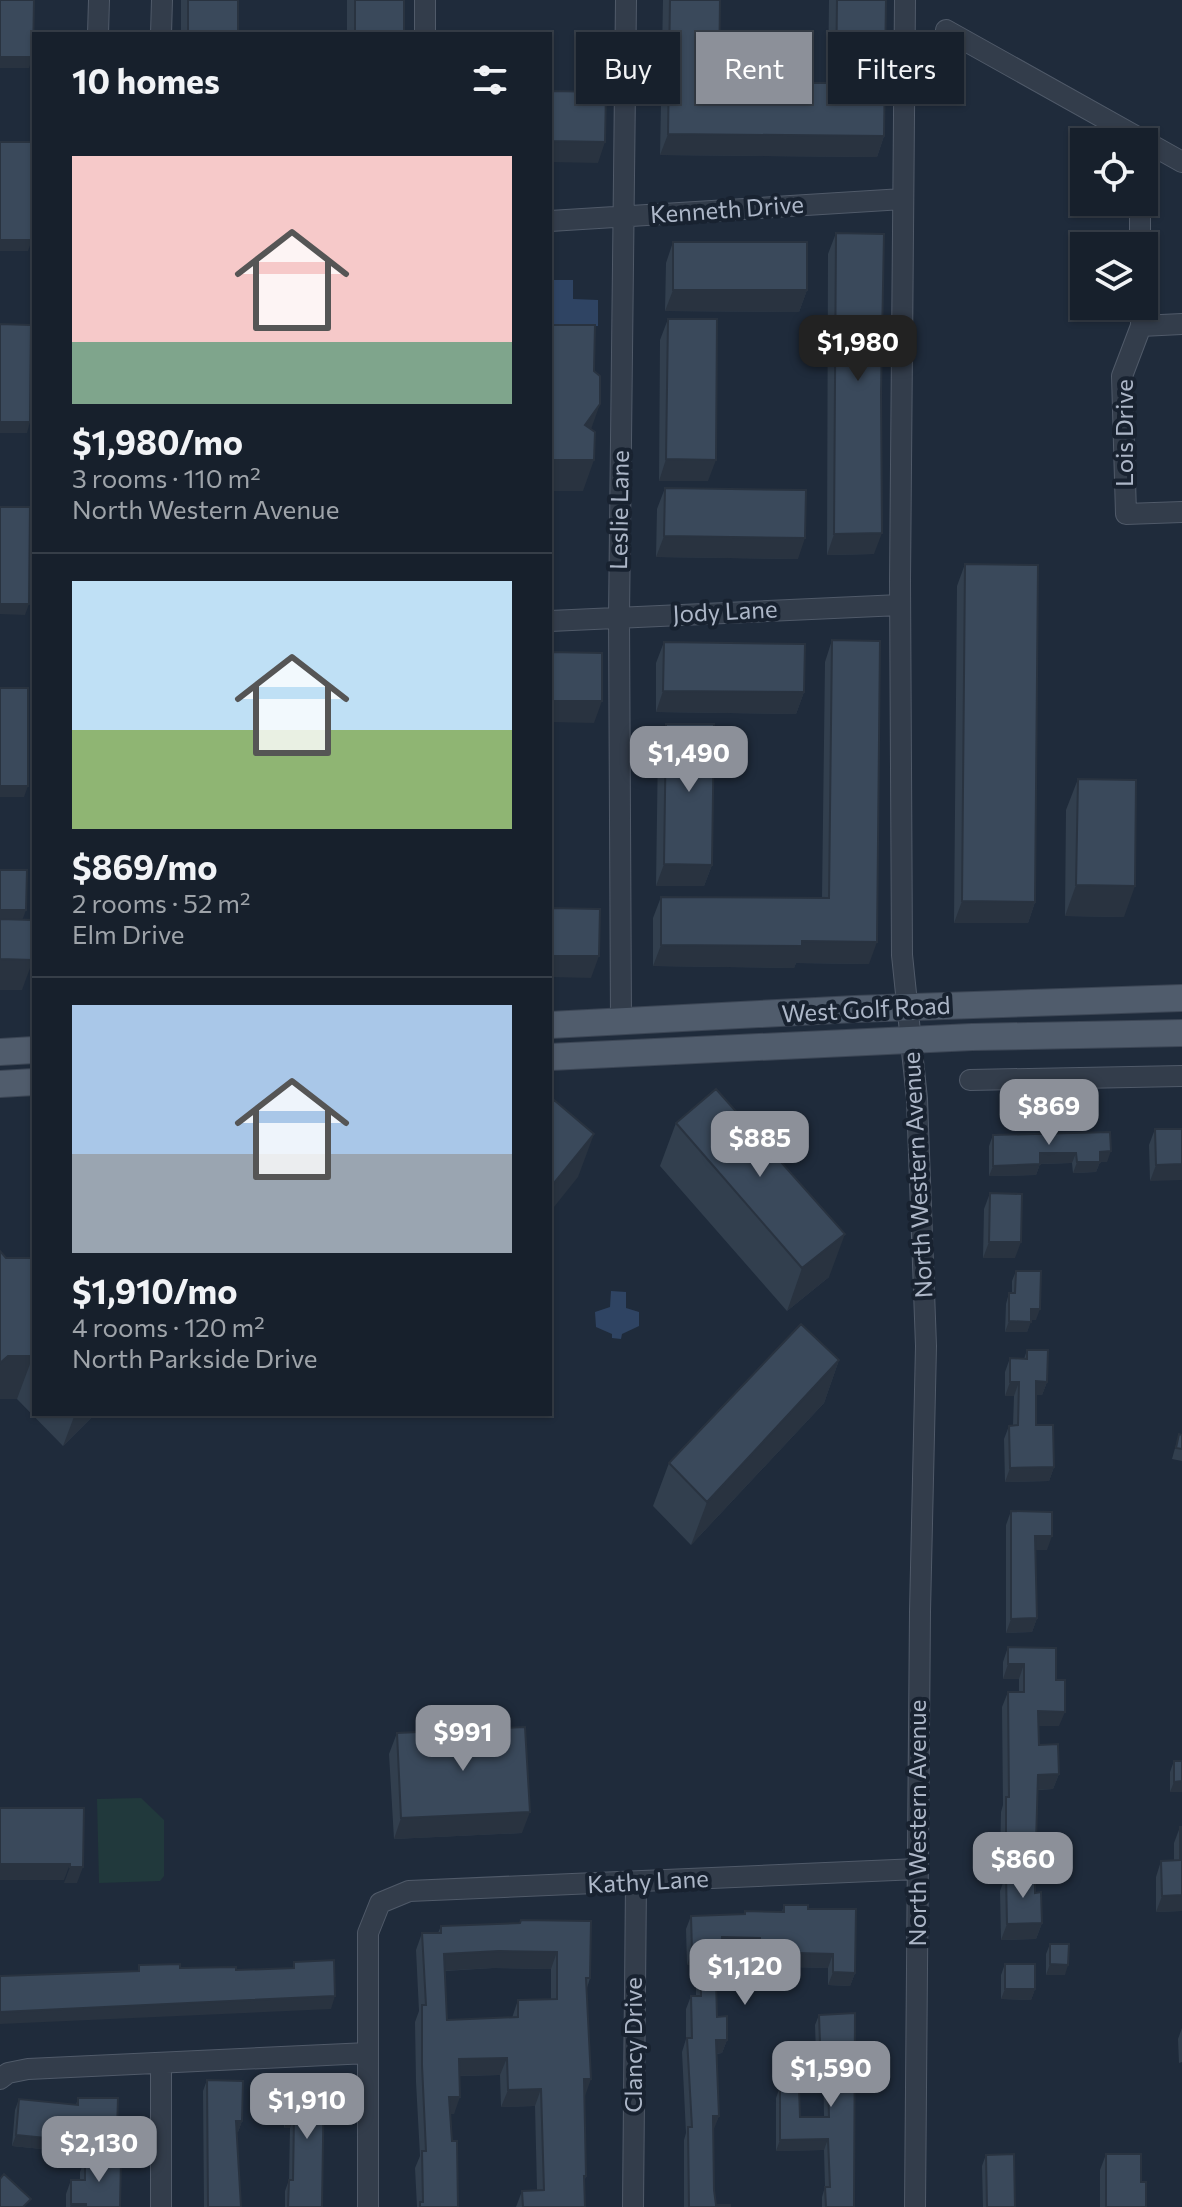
<!DOCTYPE html>
<meta charset="utf-8">
<style>
body{margin:0;font-family:Commissioner,sans-serif;background:#242d38;color:#f1f3f6;height:100vh;display:flex;flex-direction:column;font-size:30px;white-space:nowrap}
*{box-sizing:border-box;margin:0}
p{font-size:26px;color:#9ea3a9}
.icon{flex:none;width:44px;height:44px;fill:none;stroke:currentColor;stroke-width:2;stroke-linecap:round;stroke-linejoin:round}
.map{position:relative;flex:1;overflow:hidden}
.details{position:absolute;left:32px;top:32px;width:520px;height:1384px;display:flex;flex-direction:column;background:#17202c;border-radius:0px;box-shadow:0 2px 6px #0004,0 0 0 2px #363e48}
.details>*{flex:none}
.banner{position:absolute;left:576px;top:32px;width:486px;height:72px;display:flex;gap:16px}
.fabs{position:absolute;left:1070px;top:128px;display:grid;gap:16px}
.fabs a{display:grid;place-items:center;width:88px;height:88px;border-radius:0px;background:#17202c;box-shadow:0 2px 6px #0004,0 0 0 2px #363e48;font-size:40px}
.price{position:absolute;translate:-50% -68px;padding:0 18px;border-radius:16px;background:#8c9099;color:#fff;font-size:26px;line-height:52px;filter:drop-shadow(0 2px 4px #0008)}
.price::after{content:'';position:absolute;left:50%;top:48px;width:24px;height:18px;margin-left:-12px;background:inherit;clip-path:polygon(0 0,100% 0,50% 100%)}
.price.on{background:#222;color:#fff}
ul{padding:0;list-style:none}
li{display:grid;align-content:center;gap:16px;height:424px;padding:0 40px}
li+li{border-top:2px solid #363e48}
li span{display:grid;place-items:center;height:248px;border-radius:0px;color:#555}
li>.icon{margin-inline-start:auto}
span .icon{width:144px;height:144px;fill:#fffc;stroke-width:1}
li b{font-size:34px}
h2{display:flex;justify-content:space-between;align-items:center;height:96px;padding:0 40px;font-size:34px}
.tag{padding:0 28px;border-radius:0px;background:#17202c;box-shadow:0 2px 6px #0004,0 0 0 2px #363e48;font-size:28px;line-height:72px}
.tag.on{background:#8c9099;color:#fff}
.map>svg:first-child{display:block}
</style>
<div class="map">
<svg width="1182" height="2207" viewBox="0 0 1182 2207">
<rect width="100%" height="100%" fill="#1f2b3b"/>
<path fill="#21393c" d="M141,1798L164,1820V1876L160,1881L99,1883L97,1799Z"/>
<path fill="#2f4463" d="M550,280H573V299L598,300V326H573L550,344Z
M611,1291L626,1292V1308L639,1312V1326L622,1334L621,1339L612,1338V1334L596,1327L595,1312L610,1307Z"/>
<g fill="none" stroke-linecap="round" stroke-linejoin="round">
<g stroke="#505a69" stroke-width="22">
<path id="minor" d="M905,0L900,581L902,955L917,1099L926,1346L920,1612L915,2207
M946,30L1182,162
M98,34L99,0
M161,34L162,0
M425,34V0
M1140,202V246
M550,221L903,199
M1141,306V326L1122,376L1126,514L1182,512
M1141,326L1182,324
M550,621L900,605
M621,1021L619,617L626,0
M970,1080L1182,1076
M0,2079L8,2073L28,2069L368,2053
M161,2207V2063
M368,2207V1933L380,1903L409,1891L918,1869
M633,2207L636,1883"/>
</g>
<g stroke="#3c4655" stroke-width="28">
<path id="major" d="M550,1025L855,1009L1182,998
M0,1052L34,1050
M550,1057L972,1037L1182,1033
M0,1084L34,1082"/>
</g>
<use href="#minor" stroke="#333d4b" stroke-width="20"/>
<use href="#major" stroke="#505c6c" stroke-width="26"/>
</g>
<path fill="#323f4e" fill-rule="evenodd" d="M181,0H238V34H181Z
M347,0H404V34H347Z
M663,0H720L719,83H828L829,0H886L884,136L877,157L660,155Z
M836,233L874,554L827,555L828,254Z
M673,242L807,290L799,312L665,311L666,263Z
M668,319L708,481H659L660,340Z
M34,432V516H32L33,435Z
M665,488L798,559L656,557L657,509Z
M965,564L1035,902L1028,923H954L957,586Z
M34,610V698H31L32,616Z
M832,640L869,964L796,963L794,968L653,966V918L661,897L822,898L825,662Z
M664,642L804,692L796,714L656,712V663Z
M666,724L712,865L704,886H656L658,745Z
M1078,779L1124,917L1065,916L1066,810Z
M34,787V880H30V798Z
M676,1123L829,1277L787,1311L660,1166Z
M1155,1129H1182L1150,1181L1149,1145Z
M1110,1132L1107,1162H1100L1096,1172L1073,1173L1072,1163L1040,1164L1036,1175L989,1176V1146L993,1135Z
M990,1193L1015,1258H983L984,1209Z
M0,1251L6,1258H31L34,1255V1414H95L63,1446L17,1399H0Z
M1016,1271L1036,1320H1031L1027,1332H1005L1006,1304L1009,1293H1012V1281Z
M1027,1350L1047,1382L1042,1395H1036V1425L1054,1467L1049,1481L1005,1482L1004,1439L1009,1426L1013,1425L1014,1396H1005V1372L1010,1358L1024,1359Z
M839,1360L824,1403L691,1545L653,1506L669,1463Z
M1179,1434L1182,1435V1461L1172,1459Z
M1011,1511L1047,1550H1035L1037,1618L1032,1632L1006,1633V1525Z
M1008,1647L1056,1680L1059,1726H1038L1039,1745L1059,1774L1053,1789L1038,1790L1031,1858H1000L1001,1812L1003,1805L1002,1707L1008,1692H1019V1679H1003V1662Z
M397,1733L522,1833L394,1839L389,1754Z
M1174,1761H1182V1792H1170V1772Z
M1180,1827L1182,1911L1156,1912V1877L1161,1861L1174,1860V1843Z
M1006,1875L1035,1893L1042,1923L1036,1939L1001,1940L1000,1891Z
M784,1905L808,1909L855,1973L850,1986L828,1985V1968L755,1966L756,1951L722,1950L716,1992L717,2017L727,2040L722,2053L717,2054L719,2116L713,2129L714,2190L716,2205L730,2207H684V2140L686,2133L682,2052L686,2039V2009L691,1996H696V1965H687L686,1929L691,1916L744,1914L745,1911L782,1912Z
M521,1920L590,1978L587,1988L584,2096L586,2176L584,2182L585,2207H516L522,2191L537,2190L535,2106L501,2107L500,2075L459,2076L454,2114H450L458,2207H417L415,2168L420,2156L416,2082L415,2022L419,2011L416,1950L422,1933H438L441,1926L519,1923ZM493,1968L551,1969V1999L518,2000L512,2018L447,2020L445,1971Z
M1050,1944L1065,1975H1046V1954Z
M1005,1964L1035,1989L1031,2000L1001,1999V1975Z
M855,2013L854,2207H822V2197L825,2187L824,2150L776,2151V2098L780,2087L800,2117H824L823,2053L816,2054L815,2025L819,2015Z
M1182,2028V2062L1179,2063L1178,2039Z
M288,2077L322,2207H285V2191L289,2180L290,2128H284V2088Z
M207,2080L242,2121L238,2132H236L241,2207H204L203,2091Z
M78,2098L117,2132L113,2143L55,2142L52,2150L12,2146L15,2110L19,2099L76,2105Z
M1106,2154L1141,2182L1146,2207H1100V2170Z
M986,2155L1015,2207H983L982,2166Z
M85,2159L120,2207H66V2194L71,2180H80V2172Z"/>
<path fill="#293340" d="M0,57H33L29,68H0Z
M668,134L884,136L877,157L660,155Z
M550,141L605,142L598,163L550,162Z
M0,240H32L28,251H0Z
M673,290H807L799,312L665,311Z
M600,404L589,435L585,425Z
M0,422H30L27,433H0Z
M666,459L716,460L708,481H659Z
M550,460H594L583,491H550Z
M882,533L874,554L827,555L834,534Z
M664,536L805,538L798,559L656,557Z
M0,604H29L25,615L0,614Z
M663,691L804,692L796,714L656,712Z
M550,701H602L594,723L550,722Z
M0,786H28L24,797H0Z
M664,864L712,865L704,886H656Z
M33,869L34,880H30Z
M1076,885L1135,886L1124,917L1065,916Z
M962,901L1035,902L1028,923H954Z
M0,910H26L22,921L0,920Z
M802,941L877,942L869,964L796,963L794,968L653,966L661,945Z
M550,956H599L591,978L550,977Z
M0,959L33,960L22,990H0Z
M594,1134L578,1177L550,1212V1188Z
M1111,1151L1107,1162H1100L1096,1172L1073,1173L1077,1162L1100,1152Z
M1040,1153H1076L1072,1163L1036,1164Z
M1040,1164L1036,1175L989,1176L993,1166Z
M1182,1164V1180L1150,1181L1156,1165Z
M845,1234L829,1277L787,1311L802,1268Z
M989,1242H1021L1015,1258H983Z
M1031,1309H1040L1036,1320H1027Z
M1009,1321L1031,1322L1027,1332H1005Z
M8,1356H33L17,1399H0V1363Z
M839,1360L824,1403L691,1545L707,1502Z
M1036,1381L1047,1382L1042,1395H1031Z
M1010,1382H1019L1014,1396H1005Z
M75,1414H95L63,1446Z
M1054,1467L1049,1481L1005,1482L1010,1468Z
M1035,1536H1052L1047,1550H1030Z
M1037,1618L1032,1632L1006,1633L1011,1619Z
M1008,1664H1024L1019,1679H1003Z
M1038,1711L1065,1712L1059,1726H1033Z
M1059,1774L1053,1789L1032,1790L1038,1775Z
M1182,1781V1792H1170L1174,1782Z
M530,1812L522,1833L394,1839L401,1818Z
M1006,1843H1036L1031,1858H1000Z
M0,1864H70L64,1880H0Z
M70,1867H83L77,1883H64Z
M1182,1895V1911L1156,1912L1162,1896Z
M1042,1923L1036,1939L1001,1940L1007,1924Z
M722,1937L760,1938L756,1951L718,1950Z
M499,1951L557,1952L551,1969L493,1968L438,1971L444,1954Z
M692,1952H701L696,1965H687Z
M760,1952L833,1954L828,1968L755,1966Z
M1050,1964L1068,1965L1065,1975H1046Z
M833,1972L855,1973L850,1986L828,1985Z
M716,1979H721L716,1993Z
M1005,1989H1035L1031,2000L1001,1999Z
M335,1996L331,2009L0,2024V2012Z
M716,2040H727L722,2053L711,2054Z
M820,2043H827L823,2053L816,2054Z
M507,2058L500,2075L452,2076L459,2059Z
M584,2079H591L585,2096Z
M541,2089L535,2106L501,2107L508,2090Z
M449,2097H460L454,2114H443Z
M713,2116H719L714,2129H708Z
M288,2117H294L290,2128H284Z
M236,2121H242L238,2132H232Z
M57,2131L117,2132L113,2143L55,2142L52,2150L12,2146L16,2135Z
M828,2139L824,2150L776,2151L780,2140Z
M71,2204H86L85,2207H70Z"/>
<path fill="#3a495b" stroke="#293340" stroke-width="2" fill-rule="evenodd" d="M0,0H34L33,57H0Z
M188,0H238V34H188Z
M355,0H404V34H355Z
M670,0H720L719,83H836L837,0H886L884,136L668,134Z
M550,91L606,92L605,142L550,141Z
M0,142H33L32,240H0Z
M836,233L884,234L881,393L882,533L834,534Z
M673,242H807V290H673Z
M668,319H717L716,460L666,459Z
M0,324L31,325L30,422H0Z
M550,325H595L594,371L600,376V404L585,425L595,432L594,460H550Z
M665,488L806,490L805,538L664,536Z
M0,507H30L29,604H0Z
M965,564L1038,565L1035,902L962,901Z
M832,640L880,641L877,942L802,941V946L661,945V897L829,898Z
M664,642L805,644L804,692L663,691Z
M550,652L602,653V701H550Z
M0,688H28V786H0Z
M666,724H714L712,865L664,864Z
M1078,779L1136,780L1135,886L1076,885Z
M0,870H27L26,910H0Z
M550,908L600,909L599,956H550Z
M0,919L33,920V960L0,959Z
M716,1089L845,1234L802,1268L676,1123Z
M554,1100L594,1134L550,1188V1104Z
M1155,1129H1182V1164L1156,1165Z
M1110,1132L1111,1151L1100,1152V1162H1077L1076,1153H1040V1164L993,1166V1135Z
M990,1193L1022,1194L1021,1242H989Z
M0,1251L6,1258H31L34,1255V1357L33,1356H8L0,1363Z
M1016,1271H1041L1040,1309H1031V1322L1009,1321V1293H1015Z
M801,1324L839,1360L707,1502L669,1463Z
M1027,1350H1048L1047,1382L1036,1381V1425H1053L1054,1467L1010,1468L1009,1426L1018,1425L1019,1382H1010V1358L1027,1359Z
M1179,1434L1182,1435V1449L1176,1448Z
M1011,1511L1052,1512V1536H1035L1037,1618L1011,1619Z
M1008,1647L1056,1648V1680H1065V1712L1038,1711L1039,1745L1058,1744L1059,1774L1038,1775L1036,1843H1006V1797H1009L1008,1692H1024V1664H1008Z
M525,1727L530,1812L401,1818L397,1733Z
M1174,1761H1182V1781L1174,1782Z
M0,1808H84L83,1867H70V1864H0Z
M1180,1827H1182V1895L1162,1896L1161,1861L1180,1860Z
M1035,1874V1893L1041,1892L1042,1923L1007,1924L1006,1875Z
M784,1905H808V1909H856L855,1973L833,1972V1954L760,1952V1938L722,1937L721,1979H716L717,2017L727,2016V2040H716L719,2116H713L714,2190L716,2205H730V2207H689L688,2127H692L687,2038H692L691,1996H701V1952H692L691,1916L745,1914V1911L784,1912Z
M521,1920L591,1921L590,1978H586L591,2079H584L586,2176H584L585,2207H523L522,2191L544,2190L541,2089L508,2090L507,2058L459,2059L460,2097H449L452,2141H457L458,2207H420V2202H423L422,2151H426L422,2065V2005H426L422,1933H441V1926L520,1923ZM499,1951L557,1952V1999L518,2000V2017L447,2020L444,1954Z
M1050,1944H1069L1068,1965L1050,1964Z
M334,1960L335,1996L0,2012V1976L139,1971V1965L180,1964V1968L236,1967V1970L294,1968V1962Z
M1005,1964H1035V1989H1005Z
M855,2013L854,2207H826L825,2187H830L828,2139L780,2140V2087H799L800,2117H829L827,2043H820L819,2015Z
M288,2077H324L322,2207H288L289,2180H293L294,2117H288Z
M207,2080L243,2081L242,2121H236L241,2207H208Z
M78,2098H118L117,2132L57,2131L56,2139L16,2135L19,2099L78,2105Z
M1014,2154L1015,2207H987L986,2155Z
M1106,2154H1141V2182H1146V2207H1106Z
M85,2159H121L120,2207H86V2204H71V2180H85Z
M4,2174L31,2199L23,2207H0V2179Z"/>
<g text-anchor="middle" stroke-width="8" stroke-linejoin="round" paint-order="stroke">
<g font-size="24" fill="#adb7c8" stroke="#182230">
<text transform="translate(727 210) rotate(-4)" y="8">Kenneth Drive</text>
<text transform="translate(1125 433) rotate(-90)" y="8">Lois Drive</text>
<text transform="translate(620 510) rotate(-89)" y="8">Leslie Lane</text>
<text transform="translate(725 612) rotate(-3)" y="8">Jody Lane</text>
<text transform="translate(866 1010) rotate(-3)" y="8">West Golf Road</text>
<text transform="translate(918 1175) rotate(-93)" y="8">North Western Avenue</text>
<text transform="translate(918 1823) rotate(-90)" y="8">North Western Avenue</text>
<text transform="translate(648 1882) rotate(-3)" y="8">Kathy Lane</text>
<text transform="translate(634 2045) rotate(-90)" y="8">Clancy Drive</text>
</g>
</g>
</svg>
<div class="fabs">
<a><svg class="icon" aria-label="locate" viewBox="0 0 24 24"><circle cx="12" cy="12" r="6"/><path d="M12 2v4M12 18v4M2 12h4M18 12h4"/></svg></a>
<a><svg class="icon" aria-label="layers" viewBox="0 0 24 24"><path d="M12 4l9 5-9 5-9-5zM3 14l9 5 9-5"/></svg></a>
</div>
<b class="price on" style="left:858px;top:383px">$1,980</b>
<b class="price" style="left:689px;top:794px">$1,490</b>
<b class="price" style="left:1049px;top:1147px">$869</b>
<b class="price" style="left:760px;top:1179px">$885</b>
<b class="price" style="left:463px;top:1773px">$991</b>
<b class="price" style="left:1023px;top:1900px">$860</b>
<b class="price" style="left:745px;top:2007px">$1,120</b>
<b class="price" style="left:831px;top:2109px">$1,590</b>
<b class="price" style="left:307px;top:2141px">$1,910</b>
<b class="price" style="left:99px;top:2184px">$2,130</b>
<div class="banner">
<a class="tag">Buy</a>
<a class="tag on">Rent</a>
<a class="tag">Filters</a>
</div>
<section class="details">
<h2>10 homes<svg class="icon" aria-label="filters" viewBox="0 0 24 24"><path d="M4 7h16M4 17h16"/><circle cx="9" cy="7" r="2"/><circle cx="15" cy="17" r="2"/></svg></h2>
<ul>
<li><span style="background:linear-gradient(#f6c9c9 75%,#7fa58c 0)"><svg class="icon" aria-label="home" viewBox="0 0 24 24"><path d="M3 11l9-7 9 7M6 9v11h12V9"/></svg></span><div><b>$1,980/mo</b><p>3 rooms · 110 m²</p><p>North Western Avenue</p></div></li>
<li><span style="background:linear-gradient(#bfe0f5 60%,#8fb573 0)"><svg class="icon" aria-label="home" viewBox="0 0 24 24"><path d="M3 11l9-7 9 7M6 9v11h12V9"/></svg></span><div><b>$869/mo</b><p>2 rooms · 52 m²</p><p>Elm Drive</p></div></li>
<li><span style="background:linear-gradient(#a9c7e8 60%,#9aa5b1 0)"><svg class="icon" aria-label="home" viewBox="0 0 24 24"><path d="M3 11l9-7 9 7M6 9v11h12V9"/></svg></span><div><b>$1,910/mo</b><p>4 rooms · 120 m²</p><p>North Parkside Drive</p></div></li>
</ul>
</section>
</div>
